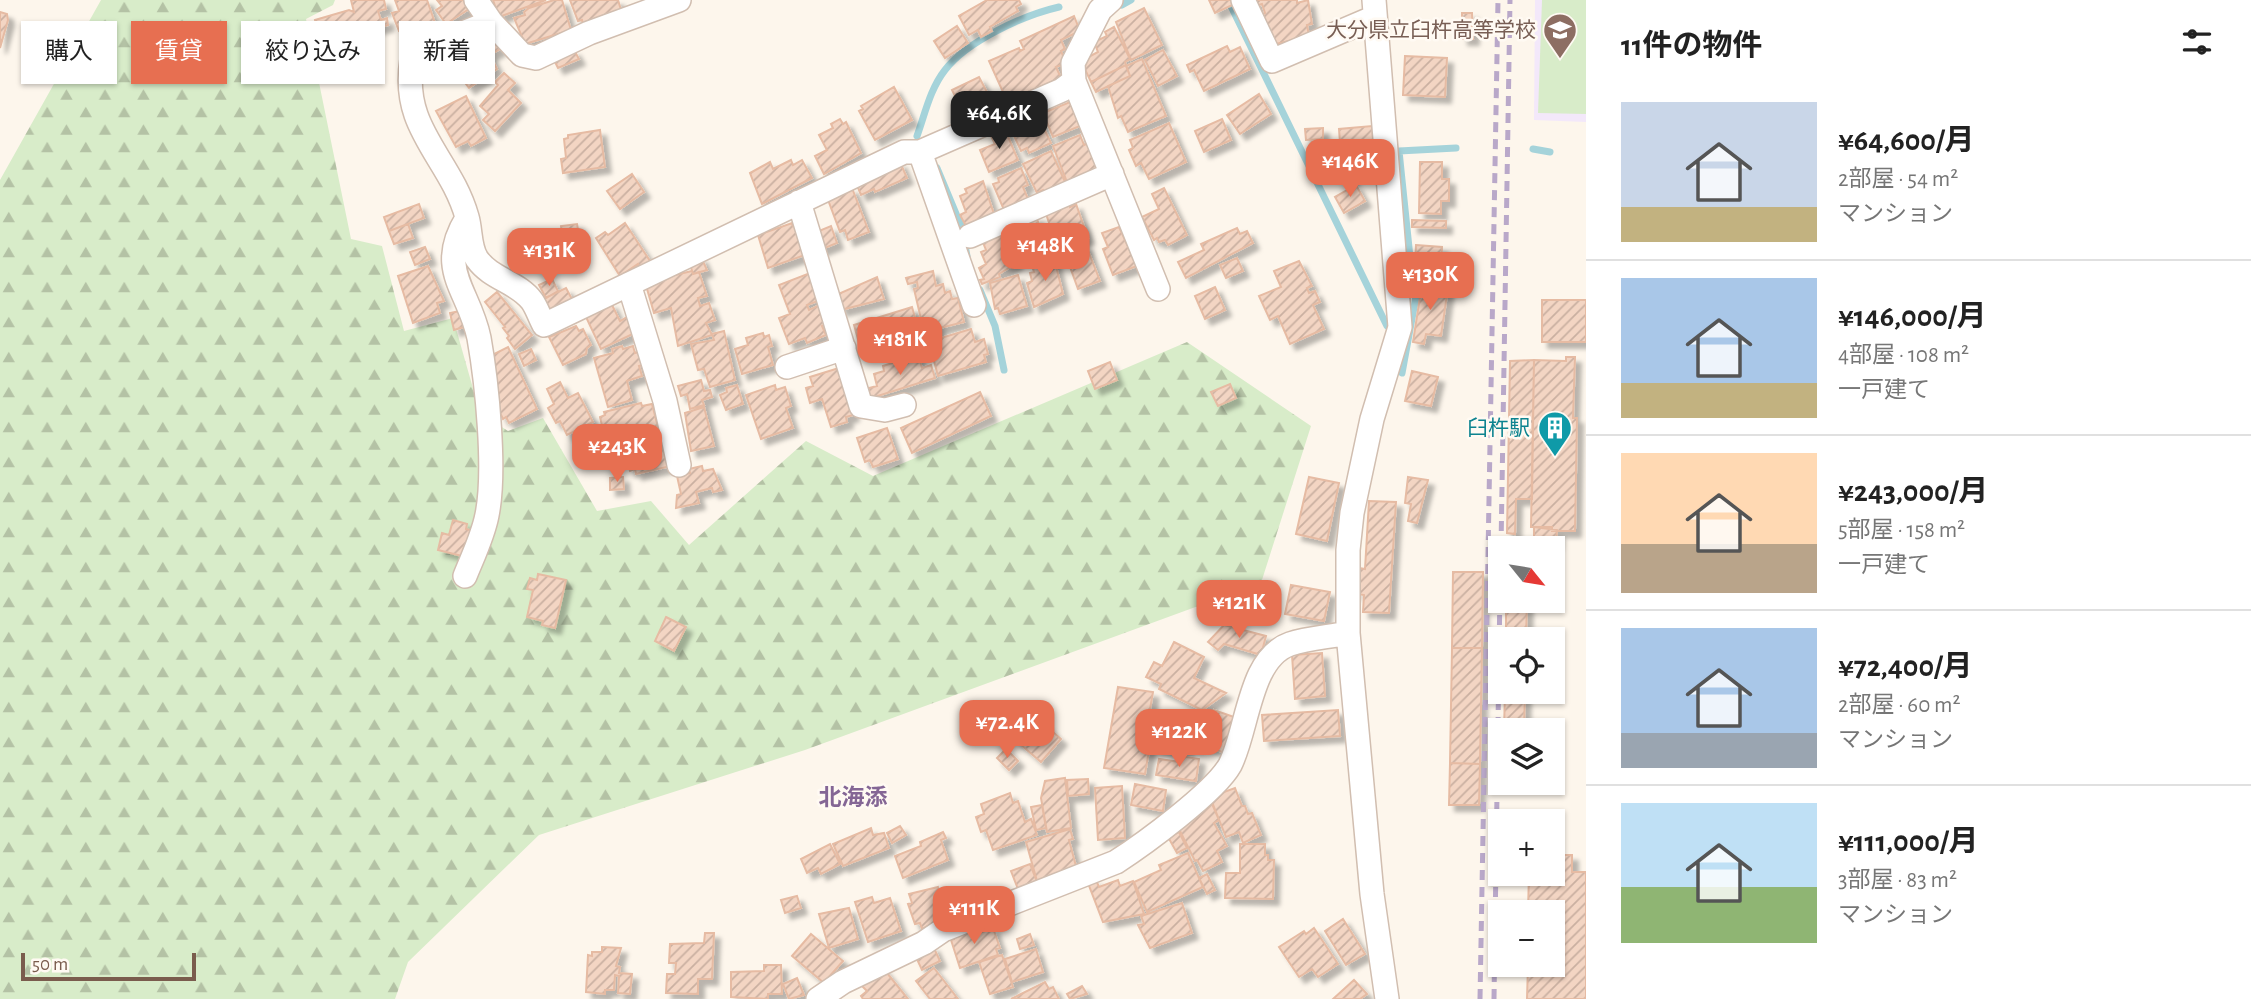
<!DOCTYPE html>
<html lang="ja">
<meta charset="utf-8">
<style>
body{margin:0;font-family:"Alegreya Sans","Noto Sans JP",sans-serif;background:#f2f2f2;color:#222;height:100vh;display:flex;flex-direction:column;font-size:26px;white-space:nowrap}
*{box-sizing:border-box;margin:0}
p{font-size:23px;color:#767676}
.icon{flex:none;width:38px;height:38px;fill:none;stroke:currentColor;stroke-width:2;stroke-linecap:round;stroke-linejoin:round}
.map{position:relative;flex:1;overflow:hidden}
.drawer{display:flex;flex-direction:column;background:#fff;width:665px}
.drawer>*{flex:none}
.guide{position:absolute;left:21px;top:21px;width:665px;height:63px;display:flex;gap:14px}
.needle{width:46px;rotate:120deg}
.fabs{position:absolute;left:1488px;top:536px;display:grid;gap:14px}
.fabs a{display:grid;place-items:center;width:77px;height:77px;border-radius:0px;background:#fff;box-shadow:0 2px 5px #0004;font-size:35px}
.scale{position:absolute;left:21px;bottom:18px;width:175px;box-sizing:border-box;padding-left:7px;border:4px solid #7a5c4d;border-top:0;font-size:19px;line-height:24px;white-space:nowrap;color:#7a5c4d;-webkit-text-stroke:5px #fffaf3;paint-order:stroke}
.price{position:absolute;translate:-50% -60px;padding:0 16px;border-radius:14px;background:#e76f51;color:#fff;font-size:23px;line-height:46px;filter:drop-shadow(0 2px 4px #0008)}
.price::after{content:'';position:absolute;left:50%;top:42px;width:21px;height:16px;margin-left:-10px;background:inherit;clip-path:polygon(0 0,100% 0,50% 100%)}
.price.on{background:#222;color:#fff}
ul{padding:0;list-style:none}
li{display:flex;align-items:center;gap:21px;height:175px;padding:0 35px}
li+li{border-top:2px solid #e0e0e0}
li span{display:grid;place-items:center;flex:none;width:196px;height:140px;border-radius:0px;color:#555}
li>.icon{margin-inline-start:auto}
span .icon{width:84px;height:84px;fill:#fffc;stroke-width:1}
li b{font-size:30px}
h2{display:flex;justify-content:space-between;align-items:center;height:84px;padding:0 35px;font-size:30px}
.chip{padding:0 24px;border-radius:0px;background:#fff;box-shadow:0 2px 5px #0004;font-size:24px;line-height:63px}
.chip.on{background:#e76f51;color:#fff}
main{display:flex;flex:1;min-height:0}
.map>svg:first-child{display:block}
</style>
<main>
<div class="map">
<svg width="1586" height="999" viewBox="0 0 1586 999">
<defs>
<pattern id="forest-firs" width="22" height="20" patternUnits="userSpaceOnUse" patternTransform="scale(1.75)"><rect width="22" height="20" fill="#d8ecc9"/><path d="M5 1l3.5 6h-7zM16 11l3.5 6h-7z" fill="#b4c2a5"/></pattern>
<pattern id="building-hatch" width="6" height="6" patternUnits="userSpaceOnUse" patternTransform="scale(1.75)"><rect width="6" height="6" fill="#f3d5c3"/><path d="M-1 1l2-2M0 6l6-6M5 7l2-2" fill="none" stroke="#cab0a1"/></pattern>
<filter id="shadow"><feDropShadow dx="6" dy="6" stdDeviation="2" flood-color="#0004"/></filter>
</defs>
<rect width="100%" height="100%" fill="#fdf6ec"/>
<path fill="#f3e8fa" d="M1535,0H1586V122L1534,120Z"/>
<path fill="url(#forest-firs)" d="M101,0H335L333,5L306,19L351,239L382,246L404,331L453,318L480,413L508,431L543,418L597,511L651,501L689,545L806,441L873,476L1187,342L1311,426L1261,583L805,750L539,835L408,962L395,999H0V180Z"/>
<path fill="#d8ecc9" d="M1542,0H1586V114L1538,113Z"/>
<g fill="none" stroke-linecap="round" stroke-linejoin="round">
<path stroke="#a5d3da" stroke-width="7" d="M1228,0L1387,326
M1122,5L1131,0
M917,136C925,114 930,89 945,70C967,41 1024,15 1059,7
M1533,149L1550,152
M937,168L962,228L967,256
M980,290L995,326L1004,370
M1402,373L1417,291L1411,267L1399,151L1456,148"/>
</g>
<path fill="url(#building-hatch)" stroke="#e6bba3" stroke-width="2" filter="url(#shadow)" d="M351,0H384L386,9L378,11L381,20L387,18L388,25L333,40L332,36L316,37L313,25L316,24L315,20L349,10L354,12Z
M395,0H427L435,23L407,34L406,29L399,31L392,13L399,11Z
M437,0H463L469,9L446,24L436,10L442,6Z
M493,0H546L499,17Z
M554,0H562L571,30L525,44L514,18L525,15L524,12L529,8Z
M570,0H618L621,10L583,24L582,20L578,21Z
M987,0H1019L1021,4L1016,7L1018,11L990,27L992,31L981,37L978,30L969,35L959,16Z
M1209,0H1238L1239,2L1215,13Z
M1250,0H1297V3L1308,0L1312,24L1307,25L1309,36L1272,45L1261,15L1265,13L1262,4L1252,7Z
M1144,8L1162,45L1131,60L1116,22Z
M0,12L7,14L8,20L0,48Z
M1462,13H1472L1473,39H1462Z
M1074,16L1080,31L1061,40L1065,49L1061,51L1066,63L1056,67L1061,78L1007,101L989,61L1019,48L1020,51L1024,49L1020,41Z
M957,26L968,43L945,58L934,41Z
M1114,27L1130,59L1125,62L1126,65L1091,82L1081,61L1098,52L1094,42L1107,36L1105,32Z
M483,34H490L500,49L490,55L497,69L469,88L463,80L469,77L452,51Z
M1227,46L1230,52L1240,47L1250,69L1204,91L1194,70L1190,72L1187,65Z
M574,50L579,59L558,68L554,60Z
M1163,50L1177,76L1158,86L1145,60Z
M1405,56L1447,58L1445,97L1403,95Z
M1142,59L1166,116L1128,132L1121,116L1118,118L1108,86L1130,76L1126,66Z
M1126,65L1130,76L1096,92L1091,82Z
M504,73L515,83L508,90L521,103L495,131L483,120L489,114L480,106L498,85L495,82Z
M979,77L996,109L972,121L970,117L966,118L952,90Z
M894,87L912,120L875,140L859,111L863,109L861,106Z
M1259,94L1271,114L1240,134L1227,115Z
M466,96L486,138L471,146L468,141L456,147L436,111Z
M1070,102L1080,126L1053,137L1043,113Z
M1031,114L1039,118L1051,143L1029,153L1027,148L1021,151L1009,125Z
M840,119L843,124L846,122L861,153L824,174L815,156L827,150L819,135L833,128L831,124Z
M1222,119L1231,140L1204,152L1195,131Z
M1169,123L1186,162L1149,179L1141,163L1136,166L1129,150L1133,148L1130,140Z
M1372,126L1376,172L1353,174V179L1343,180V172L1335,173L1334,158L1341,157L1339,129Z
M1004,127L1018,160L989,172L980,150L995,144L990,134Z
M1323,128V139L1306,140L1305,129Z
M600,130L605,167L563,173L561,159L566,158L564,139L568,138V135Z
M1080,135L1084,145L1089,143L1099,169L1067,182L1053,146Z
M1051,151L1066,184L1045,194L1043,190L1037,193L1023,164Z
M791,160L793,165L802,160L812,178L762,204L750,173L770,162L773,169Z
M900,162L907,178L875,192L874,189L861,195L856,183Z
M1420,162H1442V179H1449V201H1441V214L1419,213Z
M1021,168L1028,185L1023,187L1028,199L1004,210L993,184L999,182L998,178Z
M632,174L644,192L620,209L607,191Z
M983,181L994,214L967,228L960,215L966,212L960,196L967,193L965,189Z
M1356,185L1365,201L1344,213L1335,197Z
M852,188L869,232L848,240L845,230L840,232L827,197Z
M1164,188L1187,235L1168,245L1165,240L1159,242L1157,238L1154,240L1142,217L1159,209L1152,194Z
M1068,202L1070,207L1076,204L1088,238L1066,247L1062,237L1055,240L1046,214Z
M419,204L424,218L389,231L384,217Z
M1036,217L1045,239L1050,237L1054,248L1046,251L1048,255L1036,260L1034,255L1026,258L1013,227Z
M1412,220L1446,221V228L1412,227Z
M625,223L652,264L642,270L638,264L620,276L596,238L605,232L608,235Z
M792,223L793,226L797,224L808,254L768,268L758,235Z
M408,224L413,238L394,244L389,231Z
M577,224L580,240L563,242L561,226Z
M831,226L837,243L820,250L814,233Z
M1119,227L1137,266L1113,275L1103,249L1108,247L1102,233Z
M1237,228L1240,234L1247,231L1253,243L1186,278L1178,262L1204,250L1201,244Z
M993,235L994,238L1002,235L1006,246L1010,244L1017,263L999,274L1000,277L982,284L980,280L984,279L979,268L986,264L981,252L986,250L982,240Z
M1086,245L1100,281L1078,289L1065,253Z
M1416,245L1442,247L1441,268L1415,267Z
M425,247L430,259L415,265L410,252Z
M701,257L707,270L693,274L689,261Z
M1054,258L1063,294L1034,307L1027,283L1032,281L1030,273L1034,272L1032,266Z
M1237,258L1243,271L1226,278L1220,265Z
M1299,261L1312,286L1307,288L1309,293L1315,291L1320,302L1313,305L1324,329L1290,344L1278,316L1270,320L1259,296L1281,287L1274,271Z
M428,266L444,301L437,303L440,313L413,323L398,276Z
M692,271L693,274L699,272L707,296L698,298L700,306L709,303L715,320L706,323L712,335L678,346L671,308L654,313L645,282Z
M933,271L936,286L943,284L945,293L950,291L952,299L958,298L964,322L924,332L914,289L918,288L917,282L908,284L906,278Z
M810,273L818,301L807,305L809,310L822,304L829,323L822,326L826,335L807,343L805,338L789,344L779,318L790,314L779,285Z
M1018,275L1027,306L1000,314L998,308L995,309L990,283Z
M877,277L884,299L841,310L836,295Z
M552,279L558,291L546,298L539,285Z
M1422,284L1448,288L1441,336L1426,334L1424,344L1413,342Z
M1215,287L1225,310L1205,319L1195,296Z
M566,288L574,303L551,315L543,299Z
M497,292L532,335L515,349L507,338L509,336L503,328L505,327L485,302Z
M1542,300H1586V342H1542Z
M611,303L620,321L629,316L637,332L601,349L586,317Z
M912,307L921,338L885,350L883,343L861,350L854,325Z
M460,311L464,327L454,330L450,313Z
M576,326L579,331L583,329L591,345L587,348L586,354L563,365L549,337Z
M971,329L975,342L984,339L988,354L984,355L986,362L938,376L927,335L939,331L941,338Z
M724,331L735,380L710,387L704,369L698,370L691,344L714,340L712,334Z
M763,333L764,337L769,335L772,346L768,347L773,365L742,374L735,349L748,345L746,338Z
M622,346L623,349L633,346L635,353L643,351L647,364L639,366L642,376L627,381L632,400L608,407L594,358L613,353L612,349Z
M508,347L537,409L509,423L506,417L503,419L489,390L486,358Z
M531,349L536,360L524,366L519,354Z
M918,355L922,368L931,365L935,378L865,400V389L877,386L874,374L884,371L883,366Z
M1566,357H1575L1573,418H1577L1575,531H1552V527H1531L1534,360L1566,361Z
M1534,360L1532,499H1516L1515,534L1507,533L1510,361Z
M1110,362L1117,380L1095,389L1088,371Z
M842,367L853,415L846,417L847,422L831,427L822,399L810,403L806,388L813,386L810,377Z
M1412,371L1438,377L1431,406L1405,401Z
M701,380L704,391L710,390L712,397L702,400L704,405L690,409L687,394L681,396L678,386Z
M560,382L568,398L578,393L593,422L567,435L560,421L556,423L548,408L554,404L547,389Z
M1230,384L1236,398L1218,406L1211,392Z
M737,385L743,404L726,410L720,395L727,392L726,388Z
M775,385L776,390L785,387L791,406L786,408L793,428L761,439L746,395Z
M980,392L991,416L912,453L901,428Z
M641,403L642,406L652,404L659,431L606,443L600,417L605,415L604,412Z
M704,407L714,446L691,451L685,413Z
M887,428L898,459L873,467L870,460L865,462L857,438Z
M663,431L671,466L636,474L635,469L630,471L627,460L631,459L627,439Z
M702,466L703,471L713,469L722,490L713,492L712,488L696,492L699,503L676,508L677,495L681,494L677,476L690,473L689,469Z
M623,477L624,489L610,490V478Z
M1309,477L1339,483L1327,541L1296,534Z
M1408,477L1428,480L1417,523L1408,521L1411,504L1405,503Z
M1369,501L1396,502L1389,613L1363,612L1364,595L1357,594L1359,568L1365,569Z
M453,520L467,524L466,529L470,530L468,548L464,547L462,556L438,550L442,533L449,535Z
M1534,527L1557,530L1556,544H1534Z
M1453,572H1483L1482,648H1452Z
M538,574L566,580L555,628L542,625L543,621L527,617L533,590L527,589L530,578L537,580Z
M1291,585L1330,592L1324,621L1285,614Z
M1506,600H1527L1526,639H1506Z
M666,617L686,627L674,651L655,641Z
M1224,625L1266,636L1261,655L1224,644L1218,650L1208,642Z
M1174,642L1204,657L1194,678L1226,693L1202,710L1159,689L1161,684L1146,677L1154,662L1162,666Z
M1452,648H1482L1480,764L1450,763Z
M1322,653L1325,696L1295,699L1292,655Z
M1118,687L1153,692L1148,721L1154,722L1145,774L1104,768Z
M1505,691H1525L1524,730H1504Z
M1214,710L1237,718L1225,753L1202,745Z
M1338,710L1340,736L1264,741L1262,715Z
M1160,711L1171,712L1170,722L1177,723L1173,750L1155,748Z
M1034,715L1061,739L1041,762L1014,739Z
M1185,715L1204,720L1197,747L1189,745L1187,750L1176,748Z
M1006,749L1018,761L1009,770L997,758Z
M1180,756L1199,759L1196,781L1156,775L1159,759L1180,762Z
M1450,763L1480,764L1479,805H1449Z
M1065,778L1071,828L1047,832L1041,798L1045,781Z
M1088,779L1089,794L1068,796L1067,780Z
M1135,784L1166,790L1163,811L1131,805Z
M1122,786L1125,838L1098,840L1095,788Z
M1235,788L1242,806H1245L1248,814L1252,813L1261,835L1243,843L1239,832L1226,837L1210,797Z
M1010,793L1013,803L1018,801L1025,822L1031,819L1037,835L993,850L986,830L981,832L976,817L984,814L981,804Z
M1210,799L1219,820L1214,823L1227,846L1217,851L1222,862L1203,871L1197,860L1195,861L1178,827Z
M1042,805L1046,828L1036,830L1031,807Z
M900,826L906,835L892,843L887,833Z
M871,828L873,835L884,833L889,848L843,866L833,844Z
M1070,829L1073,839L1069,840L1077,870L1037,881L1026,842Z
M943,832L946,838L941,840L948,860L903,878L895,856L921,846L920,842Z
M1179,832L1187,848L1177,853L1168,837Z
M830,844L840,864L821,874L818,868L807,873L801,859Z
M1240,844H1265V855H1268V860H1274L1273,899L1225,898L1226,873H1240Z
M1188,853L1203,887L1147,912L1134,882L1161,870L1159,865Z
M1552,855H1572V872H1586V999H1527L1528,964H1552V912H1528L1529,873H1552Z
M1030,864L1037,882L1018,889L1011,871Z
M1207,874L1215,890L1207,894L1199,878Z
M1096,880L1099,887L1118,880L1120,886L1133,881L1144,914L1103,922L1088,883Z
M938,887L940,892L948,889L956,912L922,929L920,923L915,924L908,904L912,903L909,894Z
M797,896L801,908L785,913L781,900Z
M872,897L874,903L890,898L901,931L868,942L855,902Z
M1182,903L1192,933L1150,948L1138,925L1144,924L1141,916Z
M849,908L858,939L829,948L819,914Z
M1343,919L1365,954L1346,965L1325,931Z
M974,925L977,934L993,928L1000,948L996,949L998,955L960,968L951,940L954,939L952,933Z
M1314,928L1338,964L1318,977L1312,969L1299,977L1279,947L1304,931L1306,934Z
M705,933H714L712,979H698V994L666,993L667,974H675L676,963H669L670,944L704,943Z
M811,934L843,961L824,983L792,956Z
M1030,934L1034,945L1020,949L1017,939Z
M933,946L940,961L922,970L915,955Z
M602,947L621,948L616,966L620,967L619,973L632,974L630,994L618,993L619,976L615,975L614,990H605V994L586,992L588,955L592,956V952H602Z
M1036,949L1043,972L1012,982L1005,959Z
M1002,955L1013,987L990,994L979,962Z
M764,965H781L782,994H768V999L731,997V972L764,971Z
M883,968L908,999H863L861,996L867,991L862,986Z
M934,968L958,999H930L916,981Z
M797,978L804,995L789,999L783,984Z
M1354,980L1367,994L1360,999H1333Z
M1045,982L1049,989L1053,987L1059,999H1011Z
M1082,986L1087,994L1070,999L1067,994Z"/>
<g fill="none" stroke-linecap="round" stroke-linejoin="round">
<g stroke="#d1beb0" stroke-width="26">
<path id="minor" d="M476,0L491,22
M679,0L589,33L536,58L522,55L491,22L435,44L412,60C400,129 450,157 467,217C471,230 469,247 477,259C491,279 518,282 532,301C537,308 540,318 544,325L904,152H920L1062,90L1074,81L1073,63L1100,10L1111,0
M1243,0L1272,61L1375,17
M1374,0L1400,327L1372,419L1352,513L1348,550V633L1372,894L1387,999
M1074,81L1158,289
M920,152L974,305
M799,202L861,406L885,410L904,405
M970,236L1112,174
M629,284L665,401L679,465
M787,367L844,348
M465,576C473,556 483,536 487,515C496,471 487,383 479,338C469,289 435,270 467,218
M818,999L843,982L924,943L943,930L1116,862C1144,844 1215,792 1230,765C1248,730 1249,658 1290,644C1308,638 1329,637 1348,633"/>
</g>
<use href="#minor" stroke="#fff" stroke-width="23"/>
<path stroke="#b9a8c9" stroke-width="5" stroke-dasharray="10 7" stroke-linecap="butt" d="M1501,548L1510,0
M1480,999L1498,0
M1494,999L1500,588"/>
</g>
<defs>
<g id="school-pin" transform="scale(1.75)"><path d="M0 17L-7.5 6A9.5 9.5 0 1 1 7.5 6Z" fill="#8d6e63" stroke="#fffaf3"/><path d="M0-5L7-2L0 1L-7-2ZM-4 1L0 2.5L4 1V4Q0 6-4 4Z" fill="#fff"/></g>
<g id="building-pin" transform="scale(1.75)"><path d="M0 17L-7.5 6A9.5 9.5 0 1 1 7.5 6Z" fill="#0f9aa8" stroke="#fffaf3"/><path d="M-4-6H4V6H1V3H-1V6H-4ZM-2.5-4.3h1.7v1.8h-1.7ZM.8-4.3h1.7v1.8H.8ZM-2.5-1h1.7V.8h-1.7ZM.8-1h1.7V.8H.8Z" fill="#fff"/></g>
</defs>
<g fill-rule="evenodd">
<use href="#school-pin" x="1560" y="30"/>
<use href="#building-pin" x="1555" y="428"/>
</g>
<g text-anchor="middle" stroke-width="5" stroke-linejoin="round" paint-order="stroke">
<g font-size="21" fill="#785e54" stroke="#fffaf3" text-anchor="end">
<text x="1536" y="37">大分県立臼杵高等学校</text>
</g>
<g font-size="21" fill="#0d838f" stroke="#fffaf3" text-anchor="end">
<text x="1530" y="435">臼杵駅</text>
</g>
<g font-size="23" font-weight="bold" fill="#846695" stroke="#fffaf3">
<text x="853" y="805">北海添</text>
</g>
</g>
</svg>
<div class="fabs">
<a><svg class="needle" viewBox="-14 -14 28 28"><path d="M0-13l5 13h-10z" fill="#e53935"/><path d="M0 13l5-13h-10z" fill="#767676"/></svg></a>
<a><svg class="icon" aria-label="locate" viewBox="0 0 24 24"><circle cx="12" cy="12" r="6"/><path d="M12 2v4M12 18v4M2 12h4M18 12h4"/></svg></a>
<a><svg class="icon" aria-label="layers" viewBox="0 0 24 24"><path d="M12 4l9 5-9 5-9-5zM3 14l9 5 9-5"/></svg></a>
<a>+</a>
<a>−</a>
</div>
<div class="scale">50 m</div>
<b class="price on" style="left:999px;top:151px">¥64.6K</b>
<b class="price" style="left:1350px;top:199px">¥146K</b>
<b class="price" style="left:1045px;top:283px">¥148K</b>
<b class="price" style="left:549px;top:288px">¥131K</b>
<b class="price" style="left:1430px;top:312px">¥130K</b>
<b class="price" style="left:900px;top:377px">¥181K</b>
<b class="price" style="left:617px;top:484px">¥243K</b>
<b class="price" style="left:1239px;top:640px">¥121K</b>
<b class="price" style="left:1007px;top:760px">¥72.4K</b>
<b class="price" style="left:1179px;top:769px">¥122K</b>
<b class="price" style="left:974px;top:946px">¥111K</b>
<div class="guide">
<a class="chip">購入</a>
<a class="chip on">賃貸</a>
<a class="chip">絞り込み</a>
<a class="chip">新着</a>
</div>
</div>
<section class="drawer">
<h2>11件の物件<svg class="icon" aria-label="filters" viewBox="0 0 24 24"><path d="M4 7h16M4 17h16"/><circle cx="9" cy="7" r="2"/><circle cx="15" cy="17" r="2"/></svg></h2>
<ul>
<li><span style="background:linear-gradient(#c9d6e8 75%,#c2b280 0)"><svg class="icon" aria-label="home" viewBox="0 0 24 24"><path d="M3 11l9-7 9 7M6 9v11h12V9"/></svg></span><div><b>¥64,600/月</b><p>2部屋 · 54 m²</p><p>マンション</p></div></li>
<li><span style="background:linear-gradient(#a9c7e8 75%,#c2b280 0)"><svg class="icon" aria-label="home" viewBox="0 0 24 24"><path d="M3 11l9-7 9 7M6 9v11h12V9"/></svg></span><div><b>¥146,000/月</b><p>4部屋 · 108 m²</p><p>一戸建て</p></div></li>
<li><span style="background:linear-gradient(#ffd9b3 65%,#b9a48a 0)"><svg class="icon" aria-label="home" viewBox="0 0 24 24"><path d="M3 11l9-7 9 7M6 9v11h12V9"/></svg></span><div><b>¥243,000/月</b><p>5部屋 · 158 m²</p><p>一戸建て</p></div></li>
<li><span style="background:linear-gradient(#a9c7e8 75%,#9aa5b1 0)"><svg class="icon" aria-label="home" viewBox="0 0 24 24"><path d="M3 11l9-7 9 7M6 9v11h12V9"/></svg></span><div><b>¥72,400/月</b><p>2部屋 · 60 m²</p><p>マンション</p></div></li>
<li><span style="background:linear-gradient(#bfe0f5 60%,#8fb573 0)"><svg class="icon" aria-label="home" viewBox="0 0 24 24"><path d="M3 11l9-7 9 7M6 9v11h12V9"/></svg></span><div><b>¥111,000/月</b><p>3部屋 · 83 m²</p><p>マンション</p></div></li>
</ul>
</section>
</main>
